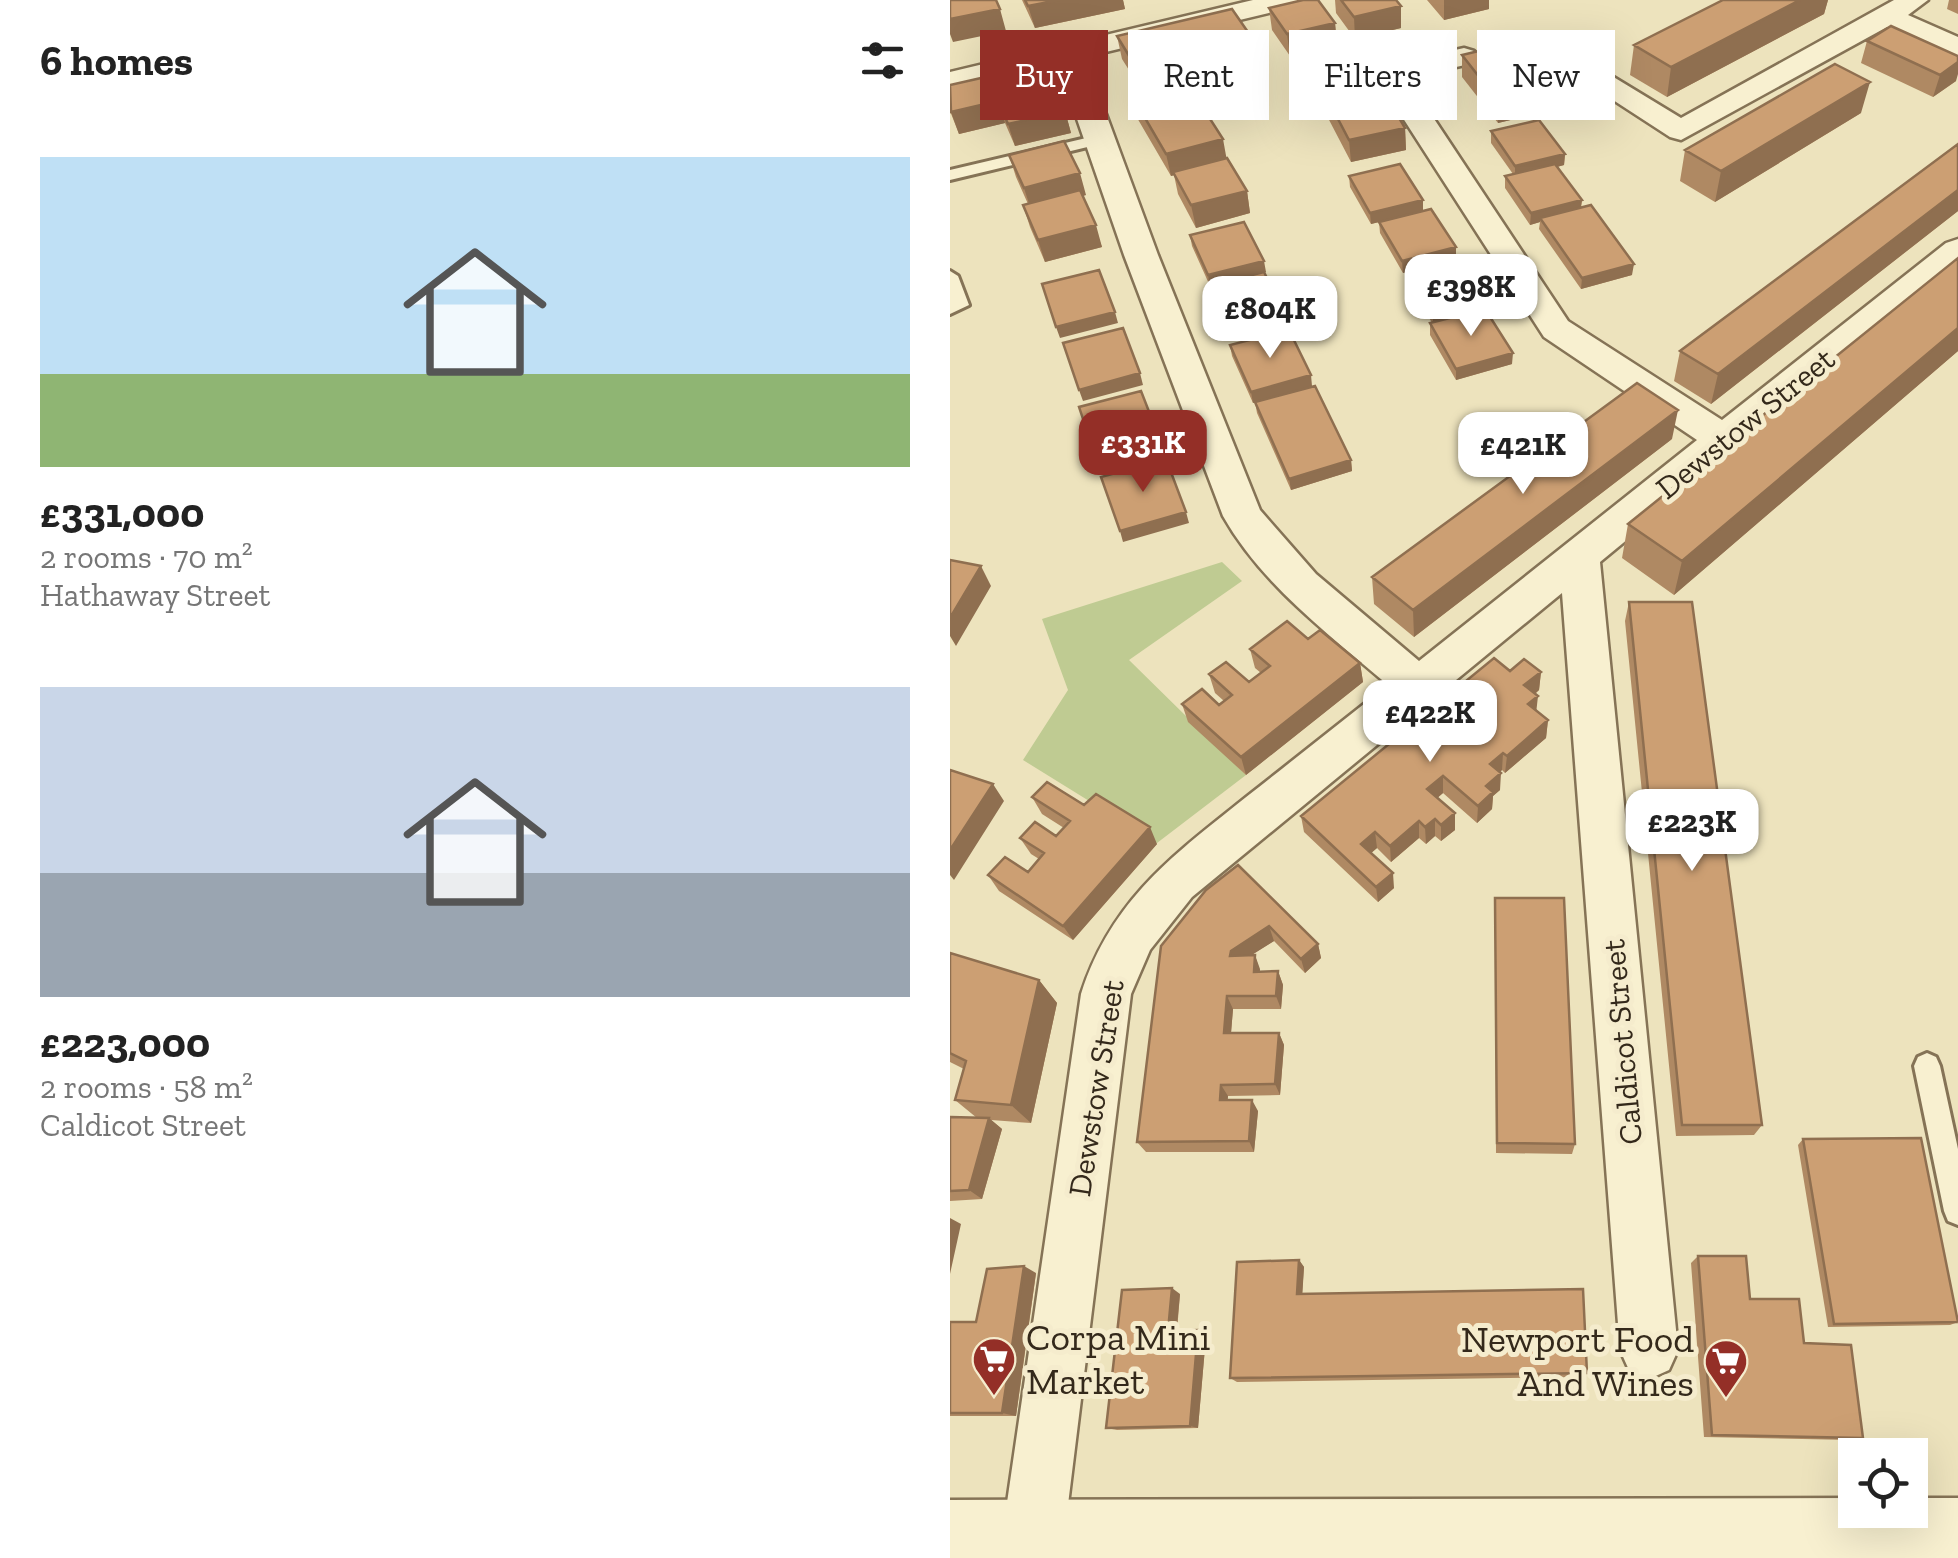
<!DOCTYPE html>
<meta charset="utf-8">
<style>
body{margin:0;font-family:"Zilla Slab",serif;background:#f2f2f2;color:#222;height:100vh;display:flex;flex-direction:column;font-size:38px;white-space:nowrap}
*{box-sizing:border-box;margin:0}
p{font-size:32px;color:#767676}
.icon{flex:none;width:55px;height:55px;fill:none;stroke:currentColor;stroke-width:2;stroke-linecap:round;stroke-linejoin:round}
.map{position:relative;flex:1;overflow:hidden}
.sheet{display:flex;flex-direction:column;background:#fff;width:950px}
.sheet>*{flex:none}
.hud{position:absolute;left:30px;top:30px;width:828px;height:90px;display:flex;gap:20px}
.fabs{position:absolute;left:888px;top:1438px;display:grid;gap:20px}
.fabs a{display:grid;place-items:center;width:90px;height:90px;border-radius:0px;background:#fff;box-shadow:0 10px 40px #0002;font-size:50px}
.price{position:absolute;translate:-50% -85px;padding:0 22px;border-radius:20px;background:#fff;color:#222;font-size:32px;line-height:65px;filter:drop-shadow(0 2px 5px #0008)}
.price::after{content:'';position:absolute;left:50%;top:60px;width:30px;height:22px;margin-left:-15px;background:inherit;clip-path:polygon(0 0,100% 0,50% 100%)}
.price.on{background:#942f27;color:#fff}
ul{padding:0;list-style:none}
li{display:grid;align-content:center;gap:20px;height:530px;padding:0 40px}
li span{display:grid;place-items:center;height:310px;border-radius:0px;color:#555}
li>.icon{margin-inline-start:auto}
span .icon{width:180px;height:180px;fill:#fffc;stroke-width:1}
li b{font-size:42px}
h2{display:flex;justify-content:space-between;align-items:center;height:120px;padding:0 40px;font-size:42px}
.pill{padding:0 35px;border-radius:0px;background:#fff;box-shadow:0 10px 40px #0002;font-size:35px;line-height:90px}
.pill.on{background:#942f27;color:#fff}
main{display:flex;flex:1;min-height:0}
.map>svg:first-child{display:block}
</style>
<main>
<section class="sheet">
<h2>6 homes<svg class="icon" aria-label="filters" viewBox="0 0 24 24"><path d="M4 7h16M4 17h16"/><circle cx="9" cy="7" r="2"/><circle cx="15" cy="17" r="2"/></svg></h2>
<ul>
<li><span style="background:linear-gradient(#bfe0f5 70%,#8fb573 0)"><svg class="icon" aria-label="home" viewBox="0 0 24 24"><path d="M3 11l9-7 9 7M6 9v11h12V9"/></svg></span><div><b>£331,000</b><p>2 rooms · 70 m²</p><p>Hathaway Street</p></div></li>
<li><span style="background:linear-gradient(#c9d6e8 60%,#9aa5b1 0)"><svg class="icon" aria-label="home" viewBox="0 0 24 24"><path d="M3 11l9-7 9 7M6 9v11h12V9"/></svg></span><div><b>£223,000</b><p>2 rooms · 58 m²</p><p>Caldicot Street</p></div></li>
</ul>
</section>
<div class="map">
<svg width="1008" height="1558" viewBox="0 0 1008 1558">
<rect width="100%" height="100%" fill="#ede3bd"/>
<path fill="#bfcb92" d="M272,562L292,581L179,660L296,775L207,843L73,760L118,690L92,619Z"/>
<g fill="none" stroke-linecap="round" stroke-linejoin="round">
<g stroke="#857356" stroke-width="6">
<path id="service" d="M149,135L154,137V143L0,180V170Z
M0,271L8,276L19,305L0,314Z
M977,1053L986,1057L990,1066L1008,1149V1225L998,1221L994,1211L964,1066L968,1057Z"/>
</g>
<g stroke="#857356" stroke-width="5">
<path id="minor" d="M303,0H352L348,6L135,57L208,255L310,510L366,574L469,661L747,440L594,337L431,84L358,100L348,97L343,91L348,85L514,48L524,51L528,57L524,63L457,78L618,321L772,420L996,243L1008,239V267L650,562L728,1350L719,1370L699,1379L679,1370L670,1350L612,593L242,897L200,950L181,994L114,1537L105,1558H61L52,1537L131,994C162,898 225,854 300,794C346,758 392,721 438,685C379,634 312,585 273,516L174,255L108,64L0,90V72Z
M944,0H978L958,15L1008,37V56L937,27L731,140L720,137L600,59L604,53H624L731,118Z"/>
</g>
<g stroke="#857356" stroke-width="5">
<path id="tertiary" d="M905,1498V1510H960V1498H1008V1558H0V1500Z"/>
</g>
<use href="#service" fill="#f8f0d0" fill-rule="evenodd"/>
<use href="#minor" fill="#f8f0d0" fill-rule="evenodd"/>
<use href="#tertiary" fill="#f8f0d0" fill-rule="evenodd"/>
</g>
<path fill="#af8963" d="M72,0H173L175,9L85,28Z
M385,0H446L451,6V28L405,39L386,13Z
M477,0H539V9L494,20Z
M773,0H878L874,14L717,97L680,75L684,45Z
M999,0H1008V14L997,9Z
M319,8L385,23L387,45L340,56L322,30Z
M300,35L303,57L189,86L172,59L167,36Z
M917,41L1006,81L983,97L911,63Z
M512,55L596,90L594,112L548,123L512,77Z
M0,85L115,111L121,133L65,146L55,123L9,134L0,111Z
M181,94L276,158L297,191L300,213L246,228L228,194L224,175L221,176L186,116Z
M375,94L455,128L456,150L401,162L377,116Z
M911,113L765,202L730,181L735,150Z
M541,131L615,154L614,165L607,167L632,200L631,208L682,275L631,289L589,229L590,222L580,225L555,188V176L563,174L541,143Z
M1008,144V211L761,404L724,381L730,351Z
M59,155L136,195L132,196L152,247L95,262L80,227L73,205L78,204L66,177Z
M399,176L473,200V211L506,247V258L538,310H536L562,364L506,380L480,335V323H482L459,282V271L453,273L430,233L429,222L421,224L400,187Z
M240,235L316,272L314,273L335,314L336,325L279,341L260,298L258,286H260L242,246Z
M1008,258V351L724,595L672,558L678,524Z
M280,345L362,386L401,460L402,471L341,490L307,413L305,402L303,403L282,356Z
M722,439L464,637L424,604L422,577Z
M679,602L812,1125L804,1135L726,1136L675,621Z
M358,639L410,663L413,682L296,775L238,722L232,704L269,705L274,701L265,693L259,674L299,682L311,673L305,668L300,649Z
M560,671L591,672L589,690L585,694L586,710L598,720L596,738L555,773L552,770L550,772V790L543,796L542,809L527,823L493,793L487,798L505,813V830L491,841L485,836L476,844L469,838L441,862L427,848L421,853L444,888L428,902L354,832L351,816Z
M82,797L134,805L207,844L123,940L49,891L38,875L78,872L89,859L81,854L70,838L106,836L114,828L92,814Z
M256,890L368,944L371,958L355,973L324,941L301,955H305L310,972L328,971L333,985L331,1009H283L281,1033H329L334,1045L330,1095L278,1096L277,1100L308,1111L304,1152H196L187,1142Z
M545,898L625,1144L622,1154L546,1153Z
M0,953L89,980L107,1003L81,1123L41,1120L52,1129L32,1199L0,1201V1117L27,1118L5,1100L14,1069L0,1062Z
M853,1139L1008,1322L1000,1325L878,1327L848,1145Z
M748,1256L854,1343L913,1438L901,1440L754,1437L741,1263Z
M349,1260L354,1267L352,1294L637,1373L633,1377L287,1382L280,1378Z
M86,1273L66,1416H0V1322H26Z
M230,1294L227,1331L248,1330L256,1336L248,1428L167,1430L156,1428Z"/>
<path fill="#8f6f50" d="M109,0H173L175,9L85,28L78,6Z
M494,0H539V9L494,20Z
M850,0H878L874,14L717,97L721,67Z
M451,6V28L405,39L404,17Z
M50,9L56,31L3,42L0,34V19Z
M385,23L387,45L340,56L337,34Z
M300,35L303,57L189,86L184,64Z
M1008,62V74L1006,81L983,97L990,75Z
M920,82L911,113L765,202L771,171Z
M596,90L594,112L548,123V101Z
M48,101L55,123L9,134L1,112Z
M115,111L121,133L65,146L58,124Z
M455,128L456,150L401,162L399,140Z
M273,139L277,161L221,176L216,154Z
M615,154L614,165L565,178V166Z
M130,173L136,195L81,210L74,188Z
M1008,190V211L761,404L768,374Z
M297,191L300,213L246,228L241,205Z
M473,200V211L421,224L420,213Z
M632,200L630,212L590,218V222L580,225L581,213Z
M146,225L152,247L95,262L88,240Z
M506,247V258L453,273L452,261Z
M314,261L316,272L260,287L258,275Z
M684,264L682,275L631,289L632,278Z
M538,298V310L483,324V313Z
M165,312L168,323L110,338L106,327Z
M335,314L336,325L279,341L277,329Z
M1008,328V351L724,595L732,561Z
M563,353L562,364L506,380V369Z
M190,373L193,385L133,401L129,390Z
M361,375L362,386L303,403L301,392Z
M728,410L722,439L464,637L463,610Z
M210,440L213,451L150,469L146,458Z
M401,460L402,471L341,490L339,479Z
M236,512L239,523L173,542L170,531Z
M31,566L41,586L6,646L0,636V618Z
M410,663L413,682L296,775L291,757Z
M591,672L589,690L573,704L574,685Z
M588,696L586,714L578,704Z
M598,720L596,738L555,773L557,756Z
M553,753L552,770L539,781L540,764Z
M551,773L550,790L543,796L542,809L527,823L528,806L536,786Z
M493,776V793L478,806L477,789Z
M43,784L54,801L4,880L0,875V850Z
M505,813V830L491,841V825Z
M485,819V836L476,844L475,827Z
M469,821V838L441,862L440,846Z
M200,827L207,844L123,940L113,926Z
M425,832L427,848L413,860L411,844Z
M443,873L444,888L428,902L426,887Z
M319,926L324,941L286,965L280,956L281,951Z
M368,944L371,958L355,973L351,959Z
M305,955L310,969L309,986L304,972Z
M328,971L333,985L331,1009L326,996Z
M89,980L107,1003L81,1123L61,1105Z
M277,996L283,1009L280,1045L274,1033Z
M329,1033L334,1045L330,1095L325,1084Z
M271,1085L278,1096L277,1111L270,1100Z
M302,1100L308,1111L304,1152L299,1141Z
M39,1118L52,1129L32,1199L19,1190Z
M0,1218L11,1224L0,1274Z
M349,1260L354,1267L352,1300L347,1294Z
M74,1266L86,1273L66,1416L52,1413Z
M222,1288L230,1294L226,1336L218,1331Z
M248,1330L256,1336L248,1428L240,1426Z"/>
<path fill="#cc9f73" stroke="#8f6f50" stroke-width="2.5" d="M0,0H46L50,9L0,19Z
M75,0H109L78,6Z
M353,0H368L385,23L337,34L319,8Z
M391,0H446L451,6L404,17Z
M773,0H850L721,67L684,45Z
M282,9L300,35L184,64L167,36Z
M941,26L1008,56V62L990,75L917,41Z
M558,44L596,90L548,101L512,55Z
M93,64L115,111L58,124L48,101L1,112L0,85Z
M885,64L920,82L771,171L735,150Z
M235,80L273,139L216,154L181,94Z
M429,83L455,128L399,140L375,94Z
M589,120L615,154L565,166L541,131Z
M114,141L130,173L74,188L59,155Z
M1008,144V190L768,374L730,351Z
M277,158L297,191L241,205L223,172Z
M450,164L473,200L420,213L399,176Z
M605,164L632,200L581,213L555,176Z
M130,190L146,225L88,240L73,205Z
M641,205L684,264L632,278L590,218Z
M481,209L506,247L452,261L429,222Z
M294,222L314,261L258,275L240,235Z
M513,257L538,298L483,313L459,271Z
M1008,258V328L732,561L678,524Z
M149,270L165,312L106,327L92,284Z
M314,272L335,314L277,329L258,286Z
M535,309L563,353L506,369L480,323Z
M173,328L190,373L129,390L113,343Z
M339,330L361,375L301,392L280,345Z
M687,383L728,410L463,610L422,577Z
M365,386L401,460L339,479L305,402Z
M191,391L210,440L146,458L129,407Z
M216,459L236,512L170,531L151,477Z
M0,560L31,566L0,618Z
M679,602H742L812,1125H732Z
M337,621L358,639L370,630L410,663L291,757L232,704L252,689L269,705L282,695L259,674L276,662L299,682L320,666L300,649Z
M544,658L560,671L574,659L591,672L574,685L588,696L578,704L598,720L557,756L553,753L540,764L551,773L536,786L543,792L528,806L493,776L477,789L505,813L491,825L485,819L475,827L469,821L440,846L425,832L411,844L443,873L426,887L351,816Z
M0,770L43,784L0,850Z
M97,782L134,805L146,794L200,827L113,926L38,875L55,857L78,872L94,853L70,838L85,822L106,836L120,821L82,797Z
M288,865L368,944L351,959L319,926L281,951L280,956L305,955L304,972L328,971L326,996H277L274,1033H329L325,1084L271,1085L270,1100H302L299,1141L187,1142L211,946L256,890Z
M545,898H614L625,1144L547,1143Z
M0,953L89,980L61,1105L5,1100L16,1061L0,1053Z
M0,1117L39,1118L19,1190L0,1191Z
M971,1138L1008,1322L884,1324L853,1139Z
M748,1256H796L800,1299H849L854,1343L901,1345L913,1438L762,1435Z
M349,1260L347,1294L633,1289L637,1373L280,1378L287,1262Z
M74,1266L52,1413H0V1322H26L37,1269Z
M222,1288L218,1331L248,1330L240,1426L156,1428L172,1290Z"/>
<defs>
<g id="supermarket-pin" transform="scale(2.25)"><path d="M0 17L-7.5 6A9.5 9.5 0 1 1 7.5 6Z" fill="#942f27" stroke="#f5eccd"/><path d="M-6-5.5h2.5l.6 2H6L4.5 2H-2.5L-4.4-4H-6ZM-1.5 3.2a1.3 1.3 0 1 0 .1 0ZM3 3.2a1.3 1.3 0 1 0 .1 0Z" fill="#fff"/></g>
</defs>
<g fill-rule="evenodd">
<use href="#supermarket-pin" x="44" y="1359"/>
<use href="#supermarket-pin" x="776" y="1361"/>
</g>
<g text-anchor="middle" stroke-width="10" stroke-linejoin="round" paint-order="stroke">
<g font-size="32" fill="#34291b" stroke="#f5eccd">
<text transform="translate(795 423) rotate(-39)" y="11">Dewstow Street</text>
<text transform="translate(672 1042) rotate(-95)" y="11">Caldicot Street</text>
<text transform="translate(146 1088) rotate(-81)" y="11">Dewstow Street</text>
</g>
<g font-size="38" fill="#34291b" stroke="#f5eccd" text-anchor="start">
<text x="76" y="1350">Corpa Mini<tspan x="76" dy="44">Market</tspan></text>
<text x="744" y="1352" text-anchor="end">Newport Food<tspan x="744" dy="44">And Wines</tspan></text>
</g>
</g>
</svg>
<div class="fabs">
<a><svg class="icon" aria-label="locate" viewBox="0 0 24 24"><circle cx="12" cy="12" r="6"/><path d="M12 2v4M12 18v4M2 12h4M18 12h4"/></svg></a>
</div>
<b class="price" style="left:521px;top:339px">£398K</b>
<b class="price" style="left:320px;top:361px">£804K</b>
<b class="price on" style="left:193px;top:495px">£331K</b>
<b class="price" style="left:573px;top:497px">£421K</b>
<b class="price" style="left:480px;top:765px">£422K</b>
<b class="price" style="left:742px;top:874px">£223K</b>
<div class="hud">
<a class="pill on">Buy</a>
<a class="pill">Rent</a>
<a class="pill">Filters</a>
<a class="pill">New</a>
</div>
</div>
</main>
